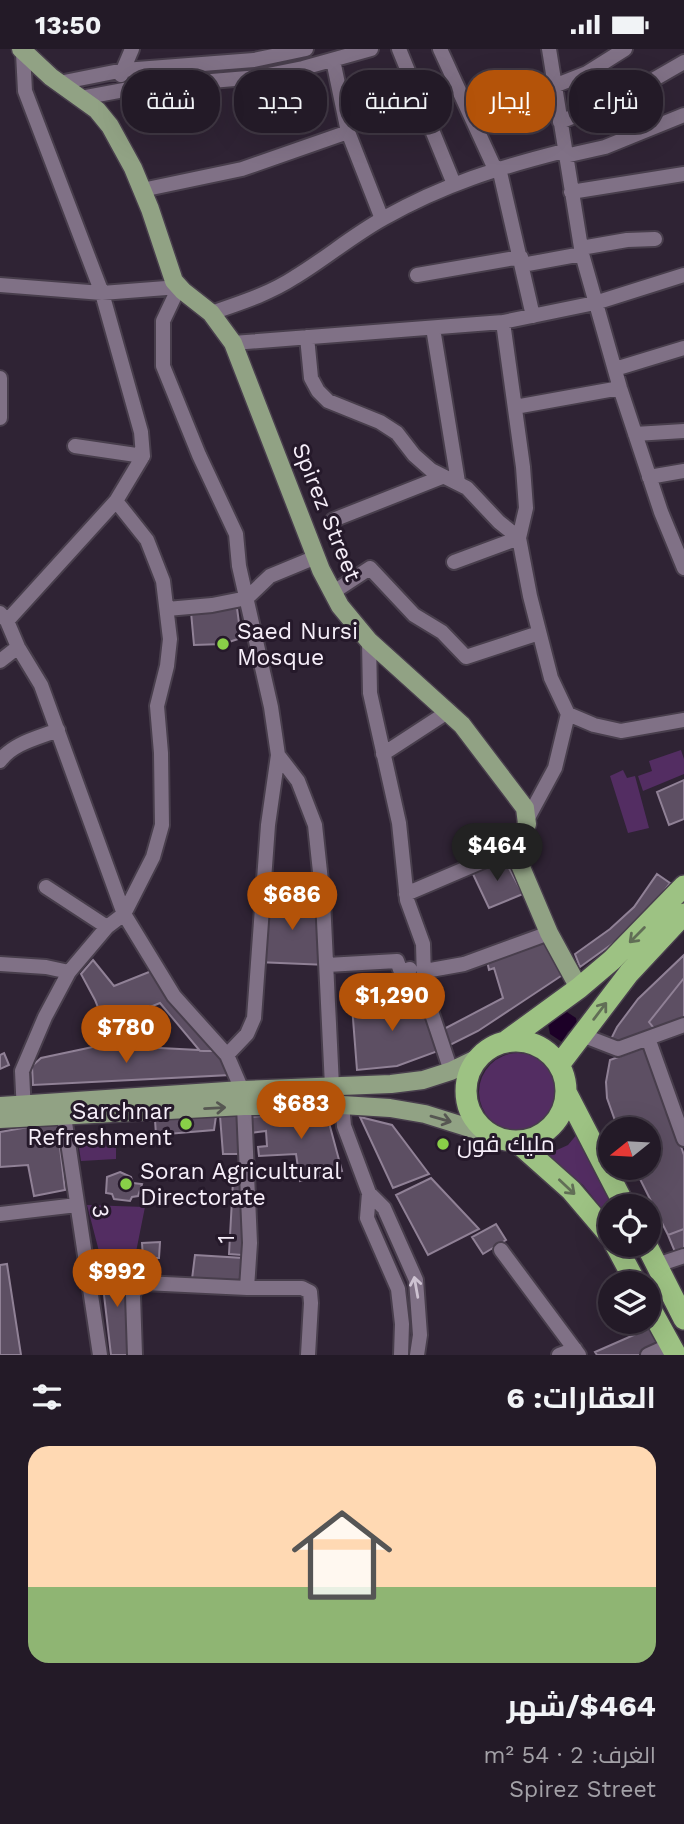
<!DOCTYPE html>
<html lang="ar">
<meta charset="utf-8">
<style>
body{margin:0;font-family:"Work Sans",Cairo,sans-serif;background:#2f2733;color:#f1f3f6;direction:rtl;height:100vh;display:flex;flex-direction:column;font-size:26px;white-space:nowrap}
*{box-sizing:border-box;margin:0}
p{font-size:23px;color:#a3a1a7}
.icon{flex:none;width:38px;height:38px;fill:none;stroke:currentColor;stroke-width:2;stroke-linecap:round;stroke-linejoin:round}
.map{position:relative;height:1306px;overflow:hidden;direction:ltr}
.details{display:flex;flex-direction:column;background:#231a27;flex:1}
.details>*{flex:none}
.top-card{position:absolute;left:21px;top:21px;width:642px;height:63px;direction:rtl;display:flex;gap:14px}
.needle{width:46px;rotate:252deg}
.buttons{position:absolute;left:598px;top:1068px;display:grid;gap:14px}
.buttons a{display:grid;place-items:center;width:63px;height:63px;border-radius:50%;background:#231a27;box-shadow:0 7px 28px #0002,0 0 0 2px #403844;font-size:35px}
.price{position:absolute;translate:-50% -60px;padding:0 16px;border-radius:24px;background:#b45309;color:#fff;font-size:23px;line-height:46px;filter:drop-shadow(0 2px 4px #0008)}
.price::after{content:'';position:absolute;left:50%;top:42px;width:21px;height:16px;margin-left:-10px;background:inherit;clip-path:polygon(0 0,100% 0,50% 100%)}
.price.active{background:#222;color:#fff}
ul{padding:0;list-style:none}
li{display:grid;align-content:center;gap:14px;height:371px;padding:0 28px}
li span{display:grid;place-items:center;height:217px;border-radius:21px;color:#555}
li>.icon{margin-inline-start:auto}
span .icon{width:126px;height:126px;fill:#fffc;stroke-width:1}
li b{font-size:30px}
h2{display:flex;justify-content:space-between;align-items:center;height:84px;padding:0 28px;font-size:30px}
.pill{padding:0 24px;border-radius:28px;background:#231a27;box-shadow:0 7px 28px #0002,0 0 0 2px #403844;font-size:24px;line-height:63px}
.pill.active{background:#b45309;color:#fff}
.status{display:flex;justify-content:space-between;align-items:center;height:49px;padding:0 35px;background:#231a27;direction:ltr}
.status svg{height:19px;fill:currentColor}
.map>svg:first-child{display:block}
</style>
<div class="status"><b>13:50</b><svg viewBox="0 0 49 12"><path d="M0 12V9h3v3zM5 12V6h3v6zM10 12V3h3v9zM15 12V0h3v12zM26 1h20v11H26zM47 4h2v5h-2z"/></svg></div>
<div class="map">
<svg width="684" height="1306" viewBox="0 0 684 1306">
<rect width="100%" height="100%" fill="#2f2334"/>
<path fill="#532d62" d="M681,701L684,710V725L643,742L638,727L652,722L649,712Z
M623,721L627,729L635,727L649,779L628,784L610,727Z
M479 1043a39 39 0 1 1 78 0a39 39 0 1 1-78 0Z
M116,1083V1110L81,1112L77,1085Z
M578,1084L617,1157H611V1171L583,1136L546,1106L568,1096Z
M87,1156L145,1158L134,1213L102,1214Z"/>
<path fill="#1c0027" d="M567,963L576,969L577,975L568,983L562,993L550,985L548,975Z"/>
<path fill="#5d4f63" stroke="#908196" stroke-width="2" d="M237,559L241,589L223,595L194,596L191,563Z
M684,731V770L669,776L657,743Z
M504,810L523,845L489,859L472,823Z
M657,825L670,834L643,870L619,890L580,918L575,905L610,880L634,858Z
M261,851H323L327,916L257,913Z
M546,891L564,925L478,982L450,996L442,981L503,949L494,919L489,921L487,912Z
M684,906V929L649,973L657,983L621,995L610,992L617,978L638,950Z
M93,911L114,937L154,921L218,1002H200L160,954L105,976L95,951L81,925Z
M684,929V972L657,983L649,973Z
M422,948L438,1002L397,1017L357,1021L352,957Z
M102,996L218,1002L230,1026L33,1036L32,1017L41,1009Z
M645,998L684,1106V1180L668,1186L634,1118H649V1080H618L607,1049L606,1033L610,1011Z
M4,1004L9,1016L0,1020V1006Z
M337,1060V1068L328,1070L342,1122L300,1132L296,1105L259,1107L258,1098L267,1097L266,1082L251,1084L250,1068Z
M241,1065L243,1105H223L220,1067Z
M216,1067L214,1081L156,1086L155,1071Z
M360,1068L392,1076L429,1125L393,1139Z
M57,1073L65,1141L34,1147L28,1116L0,1118V1083Z
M120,1123L131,1128L133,1134L142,1135L138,1147L132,1148L130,1152L114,1150L112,1145L106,1144L107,1128Z
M431,1129L479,1180L428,1206L396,1146Z
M233,1132L245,1133L242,1206L229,1205Z
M496,1175L506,1191L483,1205L472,1188Z
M684,1180V1199L675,1203L668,1186Z
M160,1193L159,1209H143L142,1194Z
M195,1206L243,1209L241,1235L192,1230Z
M125,1214L132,1306H111L101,1220Z
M7,1215L21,1306H0V1216Z
M652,1278L661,1290L653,1301L639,1306H597L595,1303Z"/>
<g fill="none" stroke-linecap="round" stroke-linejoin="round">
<g stroke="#483e4c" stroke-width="18">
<path id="minor" d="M399,0L454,135
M440,0L495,120
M549,0L582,205L620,339L661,463L684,519
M333,11L348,83L382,170
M121,26L132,0
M59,34L124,21L254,11L306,0
M554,37L587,24L625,0
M81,49L140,38L258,28L303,19L371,0
M560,73L632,43L684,13
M565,107L605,98L684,66
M499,119L533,267
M142,141L242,120L348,83
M571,143L684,125
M581,199L627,191L655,190
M522,216L582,205
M417,226L521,208
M0,236L102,244L179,238L163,272V317L199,406L236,485L239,517L271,658L278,706L268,776L254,969L247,985L227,1006
M211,264C240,254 269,245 295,228C325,210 353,186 384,169C445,135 497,119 564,102
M503,273L523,418L526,459L519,489L530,547L551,629L568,665L555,719L528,769
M433,279L458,433
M307,288L311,329L318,342L328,352L380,373L397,384L414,406L431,421L467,439L499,473L519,489L454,513
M233,294L503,273L595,254L684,226
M615,320L684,299
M0,329V369
M515,358L620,339
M635,385L684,382
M75,397L143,407
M649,428L684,422
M333,471L442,428
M332,544L370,519L414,566L442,583L466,608L539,584
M167,560L212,556L247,549L270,527L316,508
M0,564L7,572L18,598L41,636L124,865L174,947L227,1006L242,1041
M7,572L116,452L143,407L141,383L102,244L25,42L23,4
M369,592L370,644L399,774L407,851L423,895L424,930L428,953L451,1022
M0,612L18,598
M568,665L594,676L621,682L684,671
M383,705L449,662
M278,706L298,732L315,776L323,851L332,1037
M0,712C13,694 38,689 58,681
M46,838L107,878
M406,845L516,798
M0,915L46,918L69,923
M327,916L397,912L401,923L410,920
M425,922L464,915L549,884
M582,986L618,1000L684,976
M648,989L684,1090
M342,1056L344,1077L369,1144L384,1159L416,1231L420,1286L417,1306
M244,1057L250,1194L247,1239
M24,1064L22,1022L45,968L69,923L107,878L124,865L153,808L162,776L161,704L157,657L167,617L170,590L163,532L147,491L116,452
M64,1067L100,1306
M369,1144L367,1169L398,1240L402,1275L401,1306
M0,1165L77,1156
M501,1201L579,1306
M657,1216L684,1207
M135,1306L133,1246L136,1238L144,1234L247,1239H302L310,1243L311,1254L308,1306
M559,1306L575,1300
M648,1306L670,1296"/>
</g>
<g stroke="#483e4c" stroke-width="21">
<path id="major" d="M21,0L51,28L97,61L110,77L133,119L150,160L174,232L183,242L211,264L233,294L321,521L340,557L369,592L462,676L525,759L527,775L516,798L518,811L549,884L579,939
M0,1057L242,1041L391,1035L423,1031L451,1022L478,1009
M0,1070L244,1057L342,1056L390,1059L425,1065L492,1086"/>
</g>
<g stroke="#483e4c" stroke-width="24">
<path id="highway" d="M466 1042a50 50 0 1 1 100 0a50 50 0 1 1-100 0Z
M505,993L579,939L612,911L684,837
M559,1016L629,924L684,865
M566,1043L625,1157
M517,1093L571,1141L611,1188
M615,1195L636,1234
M646,1195L684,1270
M649,1257L676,1306"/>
</g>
<use href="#minor" stroke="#807186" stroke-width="14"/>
<use href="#major" stroke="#91a284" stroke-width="18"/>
<use href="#highway" stroke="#9dc283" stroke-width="21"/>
</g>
<defs><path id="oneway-shaft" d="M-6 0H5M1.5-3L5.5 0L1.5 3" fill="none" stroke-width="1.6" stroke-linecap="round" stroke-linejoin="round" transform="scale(1.75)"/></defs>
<g stroke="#616e56">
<use href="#oneway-shaft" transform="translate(637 886) rotate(135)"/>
<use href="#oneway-shaft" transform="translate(600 962) rotate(-53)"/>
<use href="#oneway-shaft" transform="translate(567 1138) rotate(43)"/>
</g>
<g stroke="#565752">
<use href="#oneway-shaft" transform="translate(215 1059) rotate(-3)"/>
<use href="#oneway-shaft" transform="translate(441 1070) rotate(16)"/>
</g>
<use stroke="#cdc2d1" href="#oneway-shaft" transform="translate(416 1238) rotate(-100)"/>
<g fill="#89cf48" stroke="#25192a" stroke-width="2.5">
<circle cx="223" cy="595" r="7"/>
<circle cx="186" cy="1075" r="7"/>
<circle cx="443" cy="1095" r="7"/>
<circle cx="126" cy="1135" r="7"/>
</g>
<g text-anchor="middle" stroke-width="6" stroke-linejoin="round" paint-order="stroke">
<g font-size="23" fill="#f6eef9" stroke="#25192a">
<text transform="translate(327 463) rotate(68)" y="8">Spirez Street</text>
<text transform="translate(101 1162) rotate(81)" y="8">3</text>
<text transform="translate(226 1190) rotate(-90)" y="8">1</text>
</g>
<g font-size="23" fill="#f6eef9" stroke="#25192a" text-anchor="start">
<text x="237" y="590">Saed Nursi<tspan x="237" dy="26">Mosque</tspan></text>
<text x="172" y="1070" text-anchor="end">Sarchnar<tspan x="172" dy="26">Refreshment</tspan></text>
<text x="457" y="1103">مليك فون</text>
<text x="140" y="1130">Soran Agricultural<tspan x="140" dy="26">Directorate</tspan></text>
</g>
</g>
</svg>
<div class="buttons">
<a><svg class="needle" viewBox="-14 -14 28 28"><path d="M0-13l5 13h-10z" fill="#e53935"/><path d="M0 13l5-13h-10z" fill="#a3a1a7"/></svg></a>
<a><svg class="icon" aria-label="locate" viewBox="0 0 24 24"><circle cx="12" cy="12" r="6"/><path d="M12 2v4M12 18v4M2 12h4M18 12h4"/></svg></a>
<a><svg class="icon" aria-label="layers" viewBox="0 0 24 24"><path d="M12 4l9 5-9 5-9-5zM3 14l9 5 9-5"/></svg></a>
</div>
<b class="price active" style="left:497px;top:834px">$464</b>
<b class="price" style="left:292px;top:883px">$686</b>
<b class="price" style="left:392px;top:984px">$1,290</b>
<b class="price" style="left:126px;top:1016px">$780</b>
<b class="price" style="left:301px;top:1092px">$683</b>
<b class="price" style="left:117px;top:1260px">$992</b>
<div class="top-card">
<a class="pill">شراء</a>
<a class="pill active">إيجار</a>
<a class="pill">تصفية</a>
<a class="pill">جديد</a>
<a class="pill">شقة</a>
</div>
</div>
<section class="details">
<h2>العقارات: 6<svg class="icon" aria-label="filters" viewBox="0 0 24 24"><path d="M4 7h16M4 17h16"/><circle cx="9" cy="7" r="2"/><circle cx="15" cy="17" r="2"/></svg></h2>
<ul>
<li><span style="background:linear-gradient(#ffd9b3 65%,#8fb573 0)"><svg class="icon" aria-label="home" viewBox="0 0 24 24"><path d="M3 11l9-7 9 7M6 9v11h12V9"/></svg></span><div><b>$464/شهر</b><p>الغرف: 2 · 54 m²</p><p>Spirez Street</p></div></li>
</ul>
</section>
